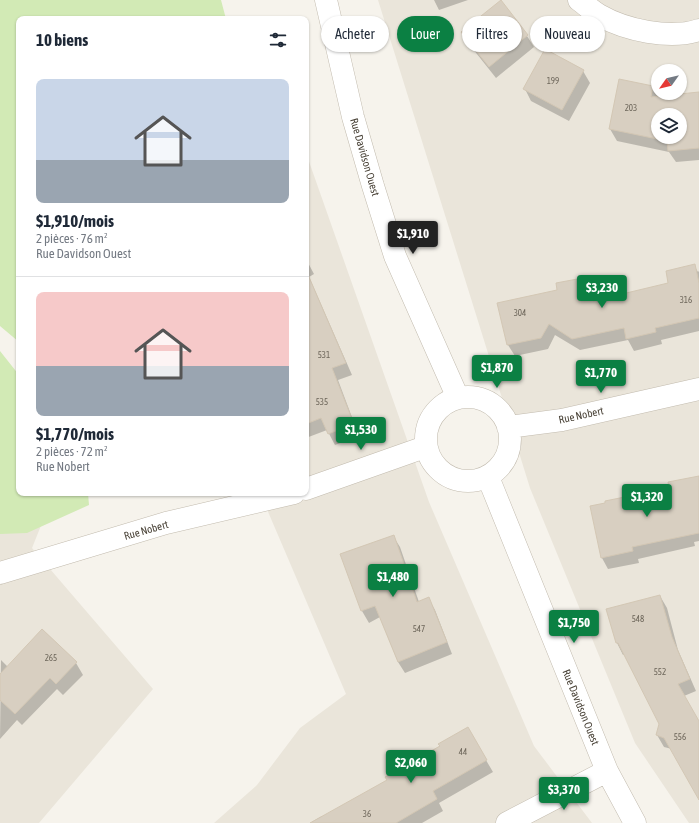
<!DOCTYPE html>
<html lang="fr">
<meta charset="utf-8">
<style>
body{margin:0;font-family:"Asap Condensed",sans-serif;background:#f6f6f7;color:#1f2937;height:100vh;display:flex;flex-direction:column;font-size:15px;white-space:nowrap}
*{box-sizing:border-box;margin:0}
p{font-size:13px;color:#747a83}
.icon{flex:none;width:22px;height:22px;fill:none;stroke:currentColor;stroke-width:2;stroke-linecap:round;stroke-linejoin:round}
.map{position:relative;flex:1;overflow:hidden}
.side{position:absolute;left:16px;top:16px;width:293px;height:480px;display:flex;flex-direction:column;background:#fff;border-radius:8px;box-shadow:0 1px 3px #0004}
.side>*{flex:none}
.hud{position:absolute;left:321px;top:16px;width:318px;height:36px;display:flex;gap:8px}
.needle{width:26px;rotate:236deg}
.fabs{position:absolute;left:651px;top:64px;display:grid;gap:8px}
.fabs a{display:grid;place-items:center;width:36px;height:36px;border-radius:50%;background:#fff;box-shadow:0 1px 3px #0004;font-size:20px}
.price{position:absolute;translate:-50% -34px;padding:0 9px;border-radius:4px;background:#0b8043;color:#fff;font-size:13px;line-height:26px;filter:drop-shadow(0 1px 2px #0008)}
.price::after{content:'';position:absolute;left:50%;top:24px;width:12px;height:9px;margin-left:-6px;background:inherit;clip-path:polygon(0 0,100% 0,50% 100%)}
.price.on{background:#222;color:#fff}
ul{padding:0;list-style:none}
li{display:grid;align-content:center;gap:8px;height:212px;padding:0 20px}
li+li{border-top:1px solid #e0e1e3}
li span{display:grid;place-items:center;height:124px;border-radius:8px;color:#555}
li>.icon{margin-inline-start:auto}
span .icon{width:72px;height:72px;fill:#fffc;stroke-width:1}
li b{font-size:17px}
h2{display:flex;justify-content:space-between;align-items:center;height:48px;padding:0 20px;font-size:17px}
.tag{padding:0 14px;border-radius:18px;background:#fff;box-shadow:0 1px 3px #0004;font-size:14px;line-height:36px}
.tag.on{background:#0b8043;color:#fff}
.map>svg:first-child{display:block}
</style>
<div class="map">
<svg width="699" height="823" viewBox="0 0 699 823">
<rect width="100%" height="100%" fill="#f6f3ec"/>
<path fill="#eae5da" fill-rule="evenodd" d="M378,0H699V823H689L635,743L530,488ZM658,71H680V93H658ZM658,115H680V137H658Z
M306,153L429,502L534,746L592,823H214L257,785L300,728L346,694L260,493H306Z
M0,403L19,493H54L32,548L153,689L39,823H0Z"/>
<path fill="#d2eab5" d="M0,0H221L226,19H19V342L0,326Z
M0,351L19,375V493H88L89,505L27,533L0,534Z"/>
<path fill="#0003" fill-rule="evenodd" d="M434,0H468L439,10Z
M501,2L527,36L534,47L496,78L469,44L462,32Z
M583,71L590,83L569,121L531,101L525,89Z
M620,80L653,87L658,97L699,93V160L676,162L669,152L617,141L610,129ZM658,115H680V137H658Z
M306,259L314,274L309,277L352,375L338,380L359,436L335,445L327,430L306,438Z
M694,265L698,272L699,271V331L661,340L662,344L634,351L628,340L580,350L555,335L548,349L515,356L508,345L558,291L587,278L594,289L596,301L670,284Z
M699,477V541L694,542L695,546L638,559L639,563L608,569L602,558L670,489Z
M393,536L400,547L419,602L428,598L435,610L452,654L405,673L398,662L380,617L369,623L362,611L342,554Z
M660,596L667,608L678,650L696,691L684,696L699,723V797L672,749L664,747L657,735L660,724L625,654L623,655L617,643Z
M1,660L8,667L76,663L83,675L63,695L57,689L22,725L17,720L0,739Z
M467,728L493,772L439,803L443,811L422,823H310L322,816L323,817L388,780Z"/>
<path fill="#d8cfc1" stroke="#d3c7b4" fill-rule="evenodd" d="M501,0L528,35L489,67L461,32Z
M545,49L584,70L562,110L523,89Z
M619,79L653,86L651,97L699,92V148L668,151L667,141L609,129ZM658,115H680V137H658Z
M695,264L699,283V318L655,328L656,332L626,339L624,328L572,339L549,324L541,338L507,345L497,303L557,290L556,283L588,277L593,301L668,283L666,271Z
M306,270L346,363L332,368L354,424L328,434L321,418L306,424Z
M699,476V533L632,547L633,551L601,558L590,506L605,503V501L669,488L668,482Z
M394,535L417,602L429,597L447,642L398,662L375,606L361,611L340,554Z
M660,595L672,637L690,679L678,684L699,721V800L664,738L656,735L659,724L618,643H616L606,609Z
M42,629L77,662L56,684L50,678L15,714L0,700V674Z
M468,727L487,760L433,791L437,799L396,823H310L387,780L385,777L440,746L438,744Z"/>
<g fill="none" stroke-linecap="round" stroke-linejoin="round">
<g stroke="#c2bbae" stroke-width="23">
<path id="minor" d="M326,0L353,117L373,186L395,256L458,398
M579,0C586,5 592,11 599,15C625,30 670,40 699,30
M426 439a42 42 0 1 1 84 0a42 42 0 1 1-84 0Z
M508,427L562,420L699,389
M488,477L607,771L635,823
M306,489L425,447
M0,573L166,523L294,493
M507,823L607,771"/>
</g>
<use href="#minor" stroke="#fff" stroke-width="22"/>
</g>
<g text-anchor="middle" stroke-width="4" stroke-linejoin="round" paint-order="stroke">
<g font-size="9" fill="#6e675b">
<text x="553" y="84">199</text>
<text x="631" y="111">203</text>
<text x="686" y="303">316</text>
<text x="520" y="316">304</text>
<text x="324" y="358">531</text>
<text x="322" y="405">535</text>
<text x="638" y="622">548</text>
<text x="419" y="632">547</text>
<text x="51" y="661">265</text>
<text x="660" y="675">552</text>
<text x="680" y="740">556</text>
<text x="463" y="755">44</text>
<text x="367" y="817">36</text>
</g>
<g font-size="11" fill="#4b4439" stroke="#fff">
<text transform="translate(365 157) rotate(74)" y="4">Rue Davidson Ouest</text>
<text transform="translate(581 415) rotate(-12)" y="4">Rue Nobert</text>
<text transform="translate(146 530) rotate(-16)" y="4">Rue Nobert</text>
<text transform="translate(581 707) rotate(68)" y="4">Rue Davidson Ouest</text>
</g>
</g>
</svg>
<div class="fabs">
<a><svg class="needle" viewBox="-14 -14 28 28"><path d="M0-13l5 13h-10z" fill="#e53935"/><path d="M0 13l5-13h-10z" fill="#747a83"/></svg></a>
<a><svg class="icon" aria-label="layers" viewBox="0 0 24 24"><path d="M12 4l9 5-9 5-9-5zM3 14l9 5 9-5"/></svg></a>
</div>
<b class="price on" style="left:413px;top:255px">$1,910</b>
<b class="price" style="left:602px;top:309px">$3,230</b>
<b class="price" style="left:497px;top:389px">$1,870</b>
<b class="price" style="left:601px;top:394px">$1,770</b>
<b class="price" style="left:361px;top:451px">$1,530</b>
<b class="price" style="left:647px;top:518px">$1,320</b>
<b class="price" style="left:393px;top:598px">$1,480</b>
<b class="price" style="left:574px;top:644px">$1,750</b>
<b class="price" style="left:411px;top:784px">$2,060</b>
<b class="price" style="left:564px;top:811px">$3,370</b>
<div class="hud">
<a class="tag">Acheter</a>
<a class="tag on">Louer</a>
<a class="tag">Filtres</a>
<a class="tag">Nouveau</a>
</div>
<section class="side">
<h2>10 biens<svg class="icon" aria-label="filters" viewBox="0 0 24 24"><path d="M4 7h16M4 17h16"/><circle cx="9" cy="7" r="2"/><circle cx="15" cy="17" r="2"/></svg></h2>
<ul>
<li><span style="background:linear-gradient(#c9d6e8 65%,#9aa5b1 0)"><svg class="icon" aria-label="home" viewBox="0 0 24 24"><path d="M3 11l9-7 9 7M6 9v11h12V9"/></svg></span><div><b>$1,910/mois</b><p>2 pièces · 76 m²</p><p>Rue Davidson Ouest</p></div></li>
<li><span style="background:linear-gradient(#f6c9c9 60%,#9aa5b1 0)"><svg class="icon" aria-label="home" viewBox="0 0 24 24"><path d="M3 11l9-7 9 7M6 9v11h12V9"/></svg></span><div><b>$1,770/mois</b><p>2 pièces · 72 m²</p><p>Rue Nobert</p></div></li>
</ul>
</section>
</div>
